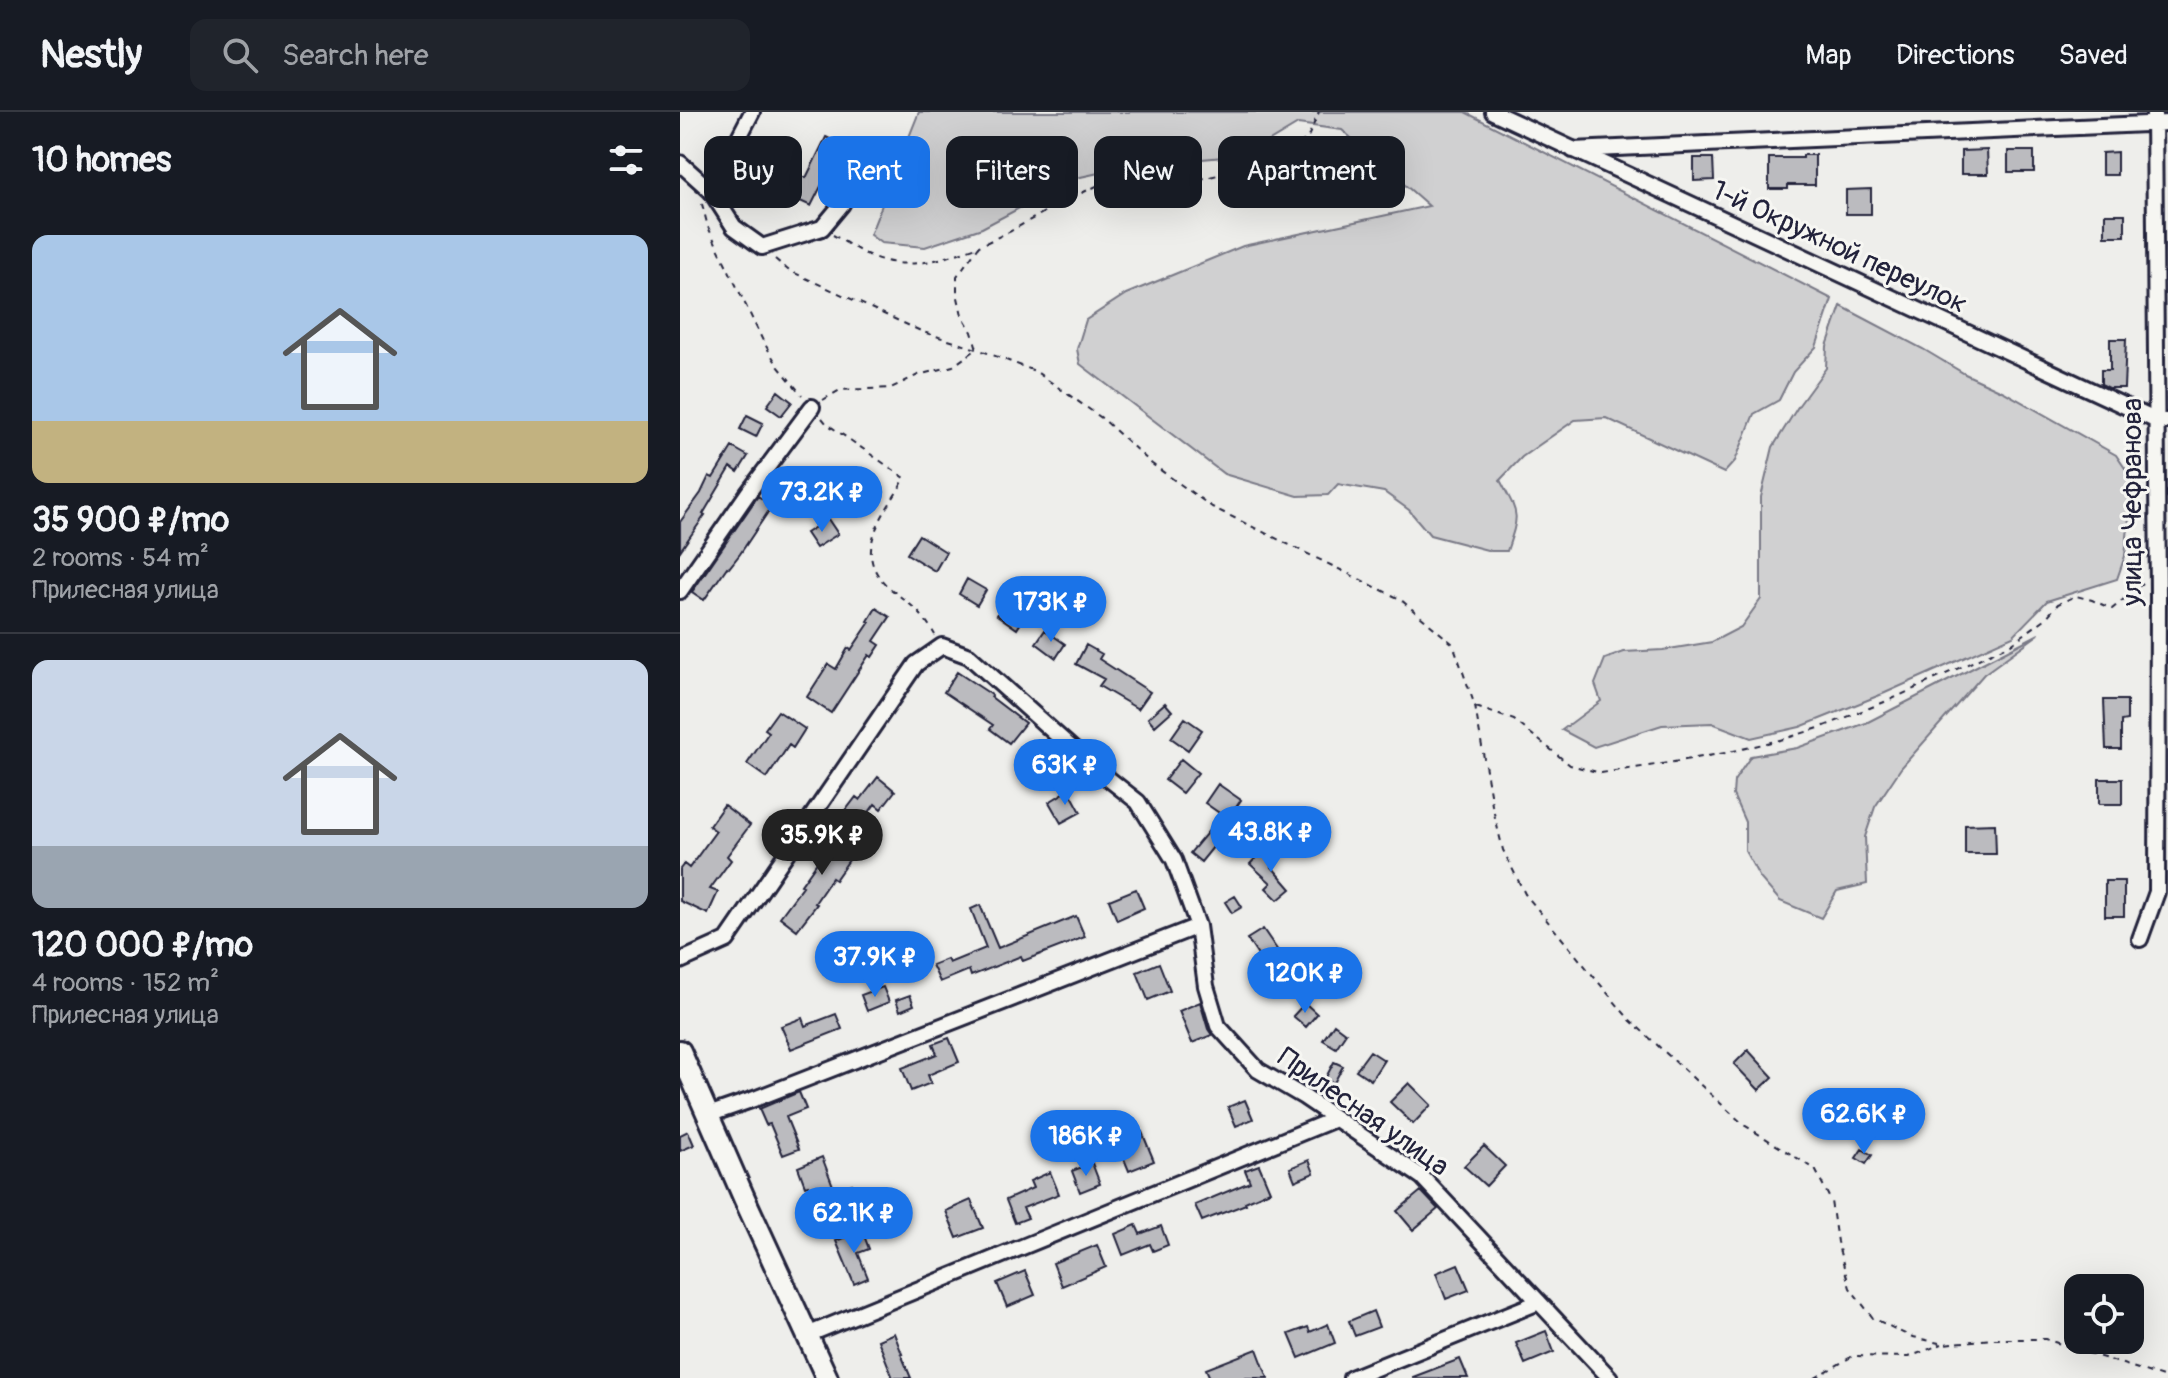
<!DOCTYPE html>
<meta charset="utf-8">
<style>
body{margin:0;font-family:Pangolin,sans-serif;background:#20242c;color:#f1f3f6;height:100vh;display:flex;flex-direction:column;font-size:30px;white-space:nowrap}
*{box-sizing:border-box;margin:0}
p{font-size:26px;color:#9ea1a6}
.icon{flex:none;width:44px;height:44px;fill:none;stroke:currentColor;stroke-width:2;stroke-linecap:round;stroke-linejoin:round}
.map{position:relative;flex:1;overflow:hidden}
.drawer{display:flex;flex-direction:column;background:#171b24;width:680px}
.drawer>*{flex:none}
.guide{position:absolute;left:24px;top:24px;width:760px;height:72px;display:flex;gap:16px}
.controls{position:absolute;left:1384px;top:1162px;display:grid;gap:16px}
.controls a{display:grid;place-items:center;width:80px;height:80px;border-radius:16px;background:#171b24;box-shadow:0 8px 32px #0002;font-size:40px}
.price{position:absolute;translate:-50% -68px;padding:0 18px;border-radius:28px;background:#1a73e8;color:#fff;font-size:26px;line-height:52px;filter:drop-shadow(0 2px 4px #0008)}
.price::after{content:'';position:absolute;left:50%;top:48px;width:24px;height:18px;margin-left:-12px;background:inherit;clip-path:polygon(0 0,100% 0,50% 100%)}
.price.active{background:#222;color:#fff}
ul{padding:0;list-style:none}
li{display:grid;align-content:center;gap:16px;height:424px;padding:0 32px}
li+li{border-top:2px solid #363941}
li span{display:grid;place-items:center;height:248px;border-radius:16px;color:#555}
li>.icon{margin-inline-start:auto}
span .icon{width:144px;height:144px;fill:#fffc;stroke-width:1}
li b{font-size:34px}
h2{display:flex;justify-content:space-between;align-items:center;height:96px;padding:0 32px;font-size:34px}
.pill{padding:0 28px;border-radius:16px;background:#171b24;box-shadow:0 8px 32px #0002;font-size:28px;line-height:72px}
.pill.active{background:#1a73e8;color:#fff}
header{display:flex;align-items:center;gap:48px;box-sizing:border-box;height:112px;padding:0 40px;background:#171b24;border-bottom:2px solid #363941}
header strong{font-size:38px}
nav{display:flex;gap:44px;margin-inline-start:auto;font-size:28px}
.search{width:560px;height:72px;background:#20242c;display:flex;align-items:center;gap:20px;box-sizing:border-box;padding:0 28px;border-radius:16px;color:#9ea1a6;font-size:30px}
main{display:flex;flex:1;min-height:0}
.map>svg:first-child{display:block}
</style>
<header>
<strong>Nestly</strong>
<div class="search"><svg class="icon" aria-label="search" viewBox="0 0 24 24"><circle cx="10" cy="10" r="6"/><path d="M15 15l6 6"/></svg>Search here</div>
<nav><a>Map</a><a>Directions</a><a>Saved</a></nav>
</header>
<main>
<section class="drawer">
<h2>10 homes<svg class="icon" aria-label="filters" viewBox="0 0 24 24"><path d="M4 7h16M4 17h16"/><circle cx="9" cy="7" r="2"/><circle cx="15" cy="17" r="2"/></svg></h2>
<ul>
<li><span style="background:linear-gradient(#a9c7e8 75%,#c2b280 0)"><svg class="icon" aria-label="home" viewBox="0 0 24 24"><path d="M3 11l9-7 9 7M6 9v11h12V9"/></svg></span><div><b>35 900 ₽/mo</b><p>2 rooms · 54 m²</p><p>Прилесная улица</p></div></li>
<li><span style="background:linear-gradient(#c9d6e8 75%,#9aa5b1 0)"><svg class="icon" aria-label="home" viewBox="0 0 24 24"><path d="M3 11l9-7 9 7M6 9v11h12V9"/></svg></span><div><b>120 000 ₽/mo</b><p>4 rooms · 152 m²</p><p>Прилесная улица</p></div></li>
</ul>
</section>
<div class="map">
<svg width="1488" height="1266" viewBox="0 0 1488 1266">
<rect width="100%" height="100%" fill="#eeeeeb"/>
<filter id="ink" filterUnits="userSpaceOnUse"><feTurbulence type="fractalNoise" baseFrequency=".0125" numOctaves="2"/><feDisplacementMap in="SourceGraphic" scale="16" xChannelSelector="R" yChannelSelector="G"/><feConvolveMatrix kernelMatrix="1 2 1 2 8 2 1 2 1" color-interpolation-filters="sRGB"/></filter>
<g filter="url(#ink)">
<path fill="#d0d0d1" stroke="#797986" stroke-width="2" d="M239,0H785L1152,187L1136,235L1113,260L1099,288L1074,302L1055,349L1044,361L926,306L895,308L842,345L820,368C839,404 840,400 827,439H811L750,423L729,398L704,380L658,372L648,383L618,384L544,362L400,252L397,237L406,208L446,182L563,134L749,94L662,18L618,12L566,43L455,53L396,66L302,116L245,135L201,131L190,123Z
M1161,194L1243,237L1285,262L1324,280L1436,343L1453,368L1445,444L1437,467L1367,489L1333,524L1205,581L1120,615L1071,626L1032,611L982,613L914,635L882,618L921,589L915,572L925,547L944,540L983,538L1032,530L1061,515L1081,487V385L1093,335L1119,293L1146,256L1147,234Z
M1359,522L1304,562L1221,656L1195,695L1185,725L1187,772L1157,779L1141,806L1100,789L1080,766L1065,739V710L1053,683L1054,669L1071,644L1117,636L1186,611Z"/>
<path fill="#bbbbbf" stroke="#22223b" stroke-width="2" d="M146,25L162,33L131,94L109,84L119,63L126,66Z
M1307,38L1308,62H1281V39Z
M1328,39H1354V60H1328Z
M1437,40V63H1422V41Z
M1123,43H1135V73H1108V77H1089V46H1123Z
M1014,46H1033L1034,68L1014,69Z
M1191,77V102H1166V78Z
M1425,102H1445V124H1425Z
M1430,227H1446L1444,276H1429L1421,272V258H1430Z
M98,279L112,290L101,304L87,294Z
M67,303L83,311L76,325L60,317Z
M52,335L68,344L58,360L51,355L23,402L25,403L0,439V410L21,381L29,364L33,366Z
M78,384L92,394L60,442L49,456L47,455L24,488L12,480Z
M148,407L158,422L136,436L126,421Z
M239,423L266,440L255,459L227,442Z
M287,467L306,478L297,493L279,482Z
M327,488L347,501L337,517L317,503Z
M196,496L210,505L194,529L200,533L192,545L189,543L151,601L127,585L148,552L156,557L168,536L171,538L190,510L188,509Z
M365,518L385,532L376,546L356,531Z
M406,533L422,542L419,547L470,580L458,597L419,574L424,567L396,552Z
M277,560L312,583L311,585L345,611L329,631L310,617L313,613L264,580Z
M1424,588H1447V608L1441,609V637H1426Z
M485,591L492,599L475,614L468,606Z
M98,599L125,617L113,636L109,633L87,666L67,652L89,620L85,617Z
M505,606L522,618L508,638L491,626Z
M501,647L518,661L502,681L485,668Z
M198,665L215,679L201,697L195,692L182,710L166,698L176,685L180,688Z
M1419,667H1442V692H1419Z
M538,672L561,688L552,701L578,719L567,734L546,719L521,750L510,741L542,703L525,691Z
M389,678L401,700L381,711L369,690Z
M44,693L70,713L47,744L51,748L30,777L38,780L28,802L0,789V757L4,752L9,756L36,719L29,714Z
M1315,712L1316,742H1285V713Z
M170,713L185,725L155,768L152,766L135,791L137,792L117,818L100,805L123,774L121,773L145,739L148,741Z
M584,737L597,750L592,755L611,777L598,788L586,776L591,771L570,752Z
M1425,769H1444V804H1425Z
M456,777L464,796L437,808L429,788Z
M555,784L562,795L552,801L545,790Z
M300,793L318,836L396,804L405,825L343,849L341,844L291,864L289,858L260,870L252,853L267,847L269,851L306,836L291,797Z
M583,817L615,864L599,875L567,827Z
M479,851L490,879L468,888L457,860Z
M203,875L209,890L187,899L181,883Z
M230,883L234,893L220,899L216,888Z
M520,890L528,917L532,923L512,931L499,899Z
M625,891L637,902L626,915L613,904Z
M156,902L162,917L111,937L101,914L122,906L125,914Z
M654,912L666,921L656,936L643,928Z
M269,926L279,950L248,963L251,971L231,979L222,956L257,942L253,932Z
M1068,938L1093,965L1079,978L1054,952Z
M690,939L704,948L691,968L676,958Z
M654,950L663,954L654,971L645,967Z
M729,971L751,993L733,1012L710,990Z
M119,980L126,997L106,1005L119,1037L103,1043L90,1012L86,1013L79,997Z
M565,988L573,1007L556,1014L548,995Z
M8,1019L14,1033L0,1039V1023Z
M462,1020L474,1049L449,1059L437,1030Z
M804,1034L825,1054L806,1074L784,1054Z
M1182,1037L1192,1043L1186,1052L1176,1046Z
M142,1045L155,1079L172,1072L178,1086L140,1102L128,1073L125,1074L118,1055Z
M629,1048L634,1061L615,1069L610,1056Z
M412,1051L420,1072L400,1080L392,1059Z
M579,1053L590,1079L565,1090L566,1092L522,1109L515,1093L570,1070L565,1058Z
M370,1060L379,1082L343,1096L348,1106L335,1111L326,1088L353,1076L350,1069Z
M741,1079L758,1097L733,1118L717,1099Z
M291,1088L303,1116L277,1126L266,1099Z
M456,1113L460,1122L481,1114L488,1133L473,1139L470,1132L443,1143L435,1122Z
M182,1118L189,1137L178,1141L188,1166L174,1172L156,1129Z
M417,1133L426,1155L382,1174L373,1151Z
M778,1152L789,1178L766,1187L756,1161Z
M345,1159L355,1183L327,1195L317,1171Z
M693,1199L699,1215L675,1224L669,1209Z
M648,1212L655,1231L619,1246L609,1222L628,1215L630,1220Z
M866,1219L874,1240L845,1252L836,1231Z
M214,1221L222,1242H221L231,1266H213L198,1228Z
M577,1237L588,1266H530L526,1257Z
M780,1247L788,1266H733V1265Z"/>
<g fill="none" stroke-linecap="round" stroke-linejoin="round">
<g stroke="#22223b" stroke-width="20">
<path id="street" d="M813,0L1477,309H1488
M893,38L1488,11
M0,51L31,79L54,115L82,135L142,116L162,92L182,53
M31,79L72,0
M0,479L68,381L132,295
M1460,827L1477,780L1478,485L1474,0
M0,849L47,828L236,552L262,534L289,544L406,649L458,690L494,748L518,814L526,874L538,914L578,958L624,985L742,1065L930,1266
M28,1003L77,986L518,814
M127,1223L655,1007
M671,1266L859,1190"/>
</g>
<g stroke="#22223b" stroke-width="26">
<path id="secondary" d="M0,939L65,1088L147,1266"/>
</g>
<path stroke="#22223b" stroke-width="2" stroke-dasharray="6 6" stroke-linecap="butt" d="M22,92L28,115L83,229L98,254L122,283
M153,123C164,129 175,137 186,142C227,161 258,148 297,135
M95,147L108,158L243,220L297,237L355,259L423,307L472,352L532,395L720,487L773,532L795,594L812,693L823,738L845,782L949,907L1064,1013L1135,1057L1151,1089L1157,1130L1170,1176L1193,1206L1229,1224L1263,1232L1313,1227H1365L1486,1266
M143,288L160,278L211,276L238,263L273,254L297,237L292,220L282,203L277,181V164L299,134L331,119L380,91L421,72L462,75L499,72L581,53L610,41L628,25L639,0
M142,306L147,312L225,366C205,403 167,442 212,478C232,494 242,500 255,523
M796,595L834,608L890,653L921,661L982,652L1045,641L1104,627L1142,615L1212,587L1331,532L1365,507L1378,492L1396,484L1412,488L1432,497L1463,471
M1135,1266L1173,1244L1229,1245L1262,1232"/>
<use href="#street" stroke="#f6f6f2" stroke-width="14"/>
<use href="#secondary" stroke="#f6f6f2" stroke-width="20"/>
</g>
</g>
<g text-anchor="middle" stroke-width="6" stroke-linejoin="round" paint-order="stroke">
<g font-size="28" fill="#22223b" stroke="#f6f6f2">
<text transform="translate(1160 134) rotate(25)" y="10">1-й Окружной переулок</text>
<text transform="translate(1451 390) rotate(-90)" y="10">улица Чефранова</text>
<text transform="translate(684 999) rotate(35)" y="10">Прилесная улица</text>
</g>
</g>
</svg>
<div class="controls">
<a><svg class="icon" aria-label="locate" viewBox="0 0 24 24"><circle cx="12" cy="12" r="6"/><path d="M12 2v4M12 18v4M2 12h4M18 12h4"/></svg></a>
</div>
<b class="price" style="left:142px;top:422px">73.2K ₽</b>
<b class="price" style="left:371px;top:532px">173K ₽</b>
<b class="price" style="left:385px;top:695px">63K ₽</b>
<b class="price" style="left:591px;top:762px">43.8K ₽</b>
<b class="price active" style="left:142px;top:765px">35.9K ₽</b>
<b class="price" style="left:195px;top:887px">37.9K ₽</b>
<b class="price" style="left:625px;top:903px">120K ₽</b>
<b class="price" style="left:1184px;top:1044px">62.6K ₽</b>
<b class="price" style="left:406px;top:1066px">186K ₽</b>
<b class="price" style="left:174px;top:1143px">62.1K ₽</b>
<div class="guide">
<a class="pill">Buy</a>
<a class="pill active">Rent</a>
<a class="pill">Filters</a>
<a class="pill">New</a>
<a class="pill">Apartment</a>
</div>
</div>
</main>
